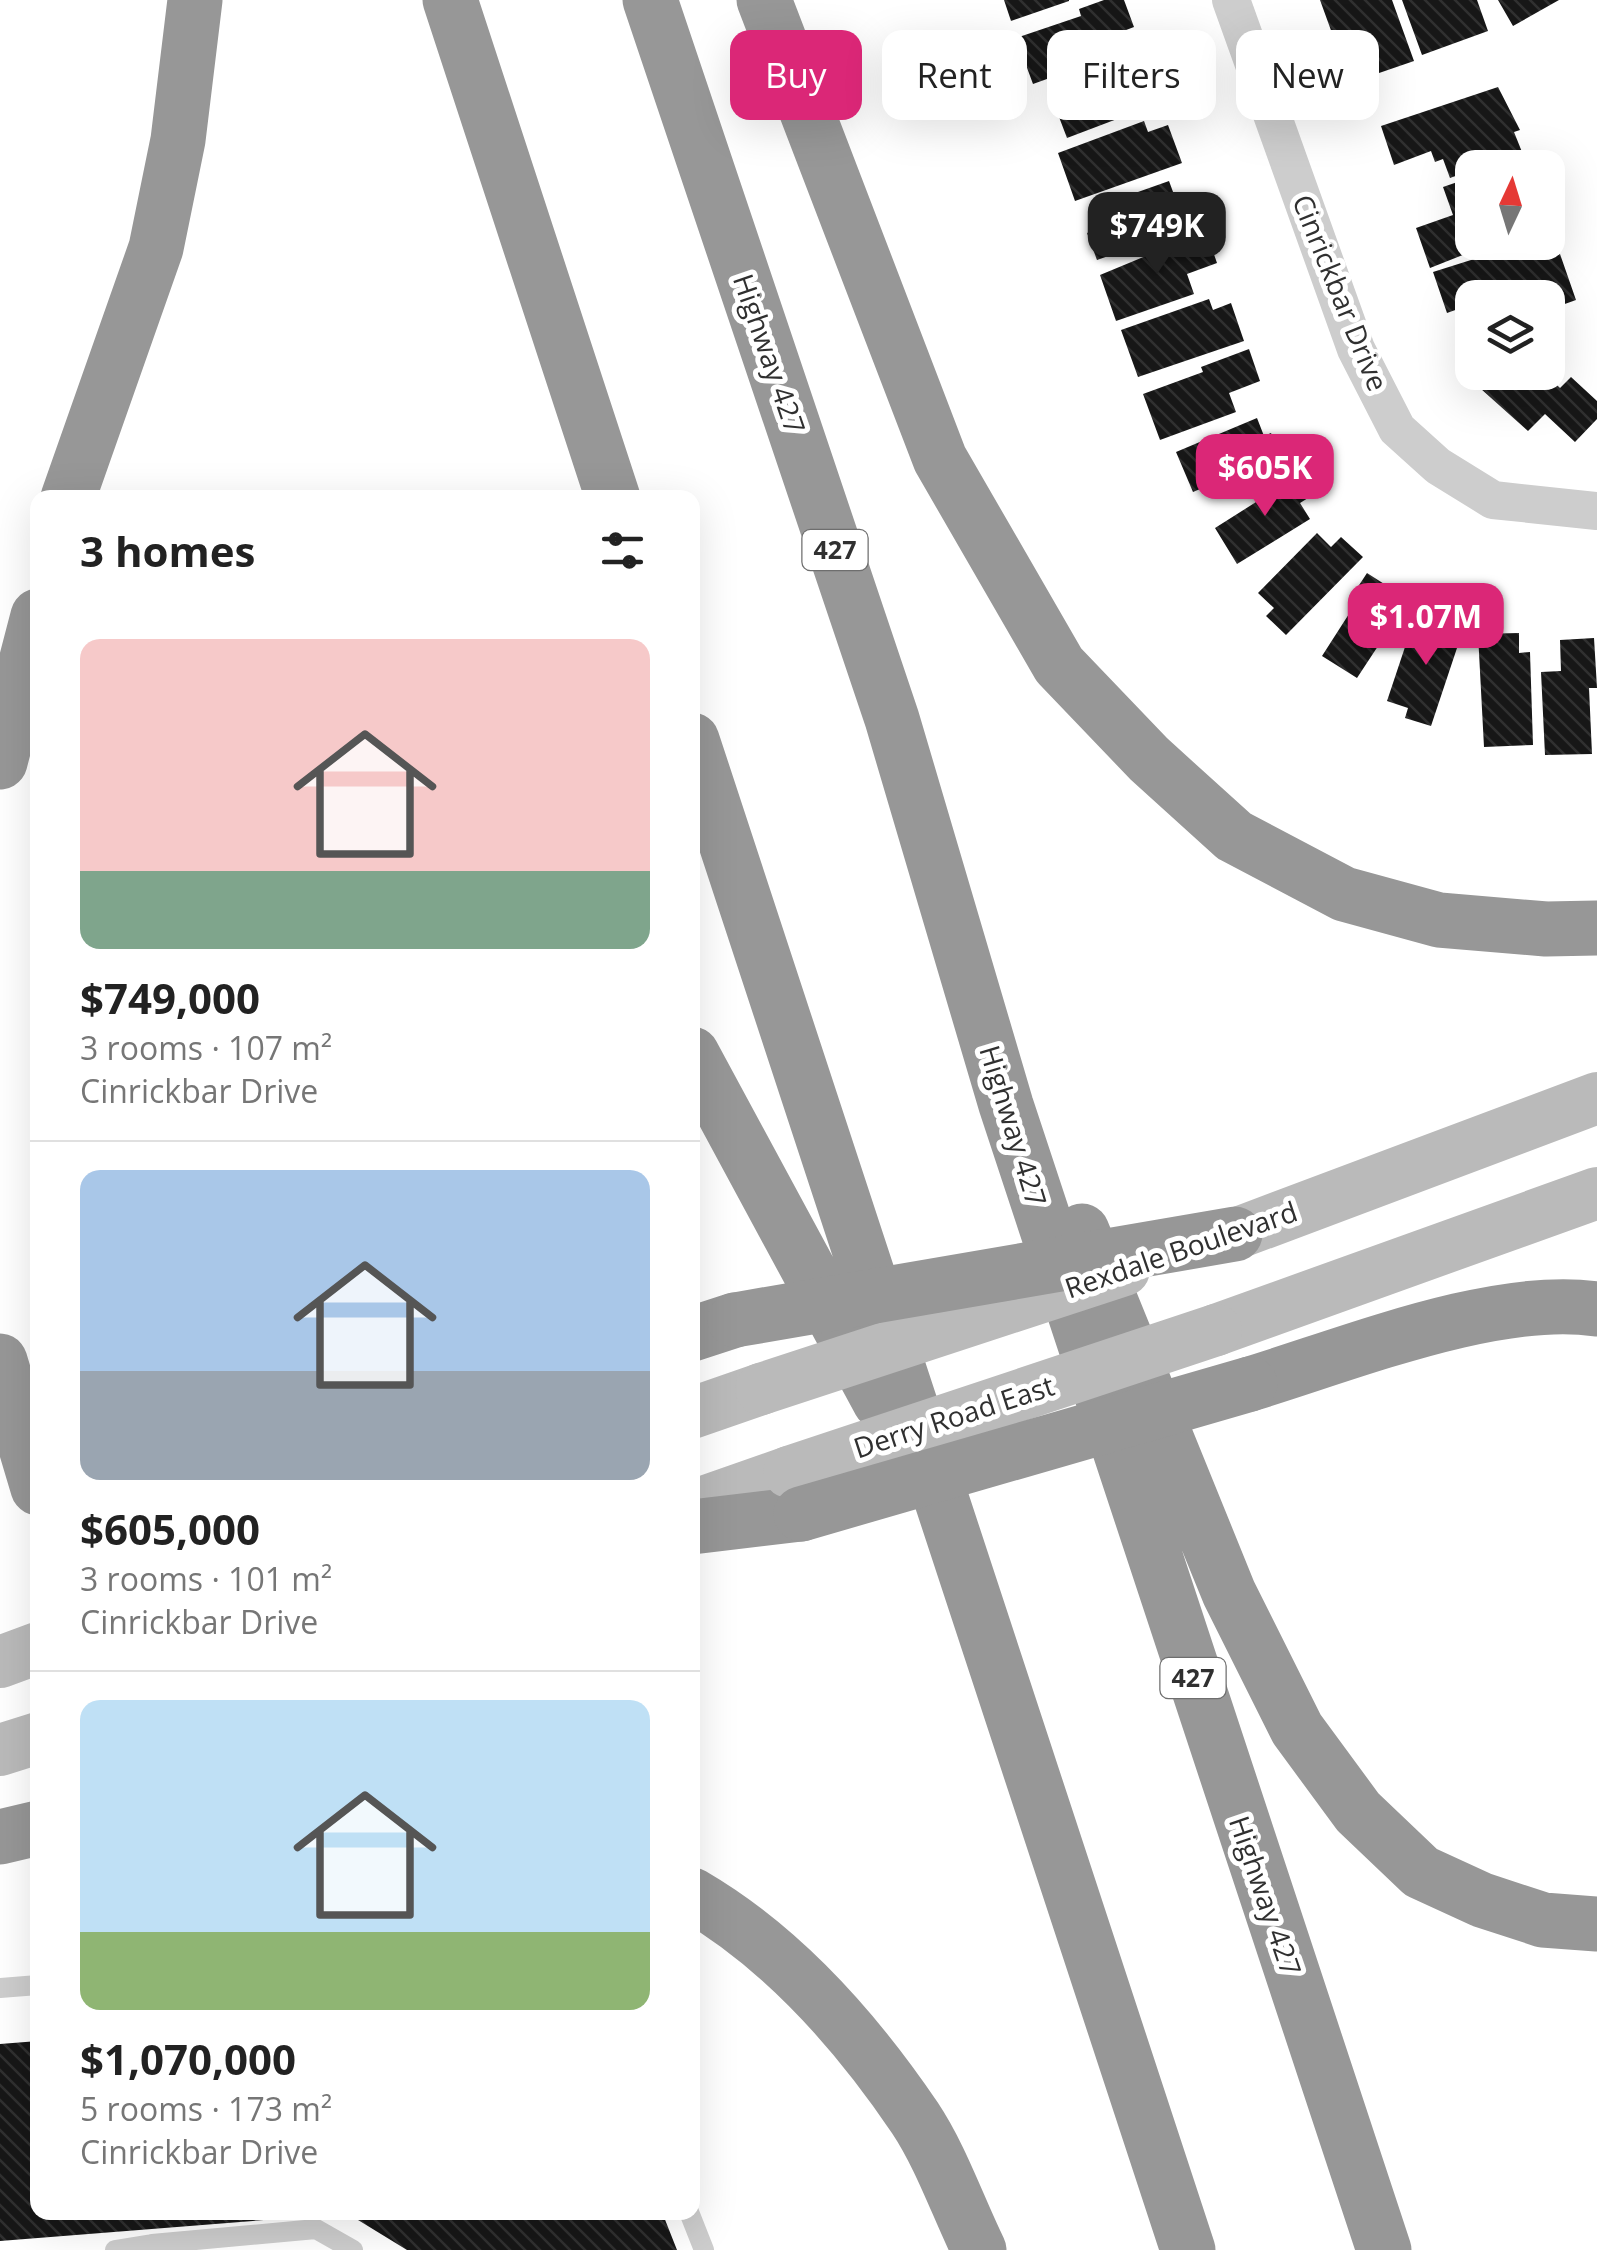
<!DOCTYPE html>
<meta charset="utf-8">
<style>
body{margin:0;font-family:"Open Sans",sans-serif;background:#f6f6f6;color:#222;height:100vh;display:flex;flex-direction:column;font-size:38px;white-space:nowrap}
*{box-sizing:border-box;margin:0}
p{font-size:32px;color:#767676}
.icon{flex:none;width:55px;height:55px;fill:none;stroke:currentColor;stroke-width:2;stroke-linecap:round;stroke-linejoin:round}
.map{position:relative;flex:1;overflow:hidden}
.sheet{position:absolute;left:30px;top:490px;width:670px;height:1730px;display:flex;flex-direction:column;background:#fff;border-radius:20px;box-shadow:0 10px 40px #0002}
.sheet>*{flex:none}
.banner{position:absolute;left:730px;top:30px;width:715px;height:90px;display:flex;gap:20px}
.needle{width:65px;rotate:4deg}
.tools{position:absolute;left:1455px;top:150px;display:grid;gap:20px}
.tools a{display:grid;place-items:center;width:110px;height:110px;border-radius:20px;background:#fff;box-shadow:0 10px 40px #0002;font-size:50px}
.price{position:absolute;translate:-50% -85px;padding:0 22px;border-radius:20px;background:#db2777;color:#fff;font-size:32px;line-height:65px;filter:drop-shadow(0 2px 5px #0008)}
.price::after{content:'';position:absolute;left:50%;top:60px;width:30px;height:22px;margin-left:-15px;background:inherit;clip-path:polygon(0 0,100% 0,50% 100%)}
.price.on{background:#222;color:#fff}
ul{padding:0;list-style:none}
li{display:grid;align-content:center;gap:20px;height:530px;padding:0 50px}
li+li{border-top:2px solid #e0e0e0}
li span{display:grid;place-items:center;height:310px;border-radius:20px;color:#555}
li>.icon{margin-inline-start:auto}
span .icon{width:180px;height:180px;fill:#fffc;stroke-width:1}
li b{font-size:42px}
h2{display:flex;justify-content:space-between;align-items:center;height:120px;padding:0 50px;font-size:42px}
.pill{padding:0 35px;border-radius:20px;background:#fff;box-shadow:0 10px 40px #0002;font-size:35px;line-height:90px}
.pill.on{background:#db2777;color:#fff}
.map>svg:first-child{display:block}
</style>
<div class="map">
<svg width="1597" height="2250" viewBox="0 0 1597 2250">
<defs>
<pattern id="building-back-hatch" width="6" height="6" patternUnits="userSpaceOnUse" patternTransform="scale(2.5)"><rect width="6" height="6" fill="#171717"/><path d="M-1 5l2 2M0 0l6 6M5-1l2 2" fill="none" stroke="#303030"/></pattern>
</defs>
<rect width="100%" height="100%" fill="#fff"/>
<path fill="url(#building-back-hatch)" d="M1004,0H1069V1L1011,21Z
M1104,0H1124L1134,27L1105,38L1111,56L1033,84L1016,38L1081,16L1079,9Z
M1320,0H1392L1414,61L1350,83Z
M1402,0H1477L1488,31L1422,55Z
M1498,0H1559L1513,26Z
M1137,58L1149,89L1140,92L1146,108L1067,138L1051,96L1114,72L1112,67Z
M1498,87L1520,130L1514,132L1522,152L1450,178L1443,159L1435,162L1431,151L1394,165L1381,126Z
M1144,121L1148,132L1168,125L1182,163L1075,201L1058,153Z
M1472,177V242L1493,243L1430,268L1416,228L1453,215L1443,187Z
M1169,181L1176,200L1190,195L1200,224L1097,260L1087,233L1097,229L1090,209Z
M1206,231L1217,263L1187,274L1194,294L1116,321L1100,275Z
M1528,242H1545L1551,258L1560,254L1576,300L1548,310V298H1472V304L1447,313L1433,272Z
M1209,299L1213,310L1231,303L1244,341L1138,377L1121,330Z
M1249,349L1260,381L1229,393L1236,412L1160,440L1143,394L1203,372L1201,367Z
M1478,372H1543L1560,388L1571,377L1597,401V419L1575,442L1545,414L1528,431L1471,380Z
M1257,418L1264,436L1271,433L1283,463L1239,481L1236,474L1193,492L1176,452Z
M1292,471L1308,498L1300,503L1310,519L1237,564L1215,528L1264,497L1260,491Z
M1317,533L1331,547L1341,537L1363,557L1286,635L1266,616L1274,608L1258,593Z
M1367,573L1392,589L1387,597L1403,608L1357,678L1322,656L1356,603L1350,599Z
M1436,614L1465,624L1431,726L1405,718L1408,708L1387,701L1413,623L1432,630Z
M1519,633V653L1530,652L1533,745L1484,747L1478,634Z
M1594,638L1597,688H1589L1592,754L1545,755L1541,672L1561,671L1560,640Z
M38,2041V2212L328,2215L0,2241V2044Z
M345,2212H662L677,2250H407Z"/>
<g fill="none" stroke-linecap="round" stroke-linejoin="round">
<path stroke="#cdcdcd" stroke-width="20" d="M0,1988L38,1985
M689,2212L704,2250
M115,2250L152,2244
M154,2250L152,2244L316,2229L353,2250"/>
<path stroke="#cdcdcd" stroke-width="38" d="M1231,0L1356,349L1397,429L1438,466L1493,500L1597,511"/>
<path stroke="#bababa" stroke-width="52" d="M1235,1234L1597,1098
M1216,1330L1597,1193
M692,1413L761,1389
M692,1506L789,1472
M0,1662L38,1648
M0,1750L38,1738"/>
<path stroke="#979797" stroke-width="55" d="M450,0L613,498
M650,0L892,719L1006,1105L1384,2250
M764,0L940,459L1059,665L1149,759L1234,836L1344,894L1439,920L1546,929L1597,928
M68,498L156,248L178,140L195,0
M692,740L1188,2250
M0,762L38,616
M692,1054L880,1402
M1082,1231L1229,1593L1297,1729L1358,1812L1421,1872L1482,1900L1543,1920L1597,1924
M692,1334L735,1320
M0,1361L38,1488
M1250,1384C1349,1354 1496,1294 1597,1309
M692,1527L801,1514
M0,1837L38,1828
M692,1895C783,1948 856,2031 915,2118C941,2157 958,2207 979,2250"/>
<path stroke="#bababa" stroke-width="52" d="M761,1389L1124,1270
M789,1472L1216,1330"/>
<path stroke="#979797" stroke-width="55" d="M735,1320L1235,1234
M801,1514L1250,1384"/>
</g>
<g text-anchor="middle" stroke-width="10" stroke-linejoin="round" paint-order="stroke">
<g fill="#fff" stroke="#6e6e6e" stroke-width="2.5">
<rect x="802.5" y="530" width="65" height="40" rx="8"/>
<rect x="1160.5" y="1658" width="65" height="40" rx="8"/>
</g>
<g font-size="25" font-weight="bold" fill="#303030">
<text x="835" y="559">427</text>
<text x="1193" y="1687">427</text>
</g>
<g font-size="28" fill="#303030" stroke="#fff">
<text transform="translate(1340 293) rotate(68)" y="10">Cinrickbar Drive</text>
<text transform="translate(769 354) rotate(71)" y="10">Highway 427</text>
<text transform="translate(1013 1126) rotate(73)" y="10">Highway 427</text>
<text transform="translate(1181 1250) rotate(-19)" y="10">Rexdale Boulevard</text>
<text transform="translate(954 1417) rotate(-18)" y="10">Derry Road East</text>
<text transform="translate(1265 1896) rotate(71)" y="10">Highway 427</text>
</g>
</g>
</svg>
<div class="tools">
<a><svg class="needle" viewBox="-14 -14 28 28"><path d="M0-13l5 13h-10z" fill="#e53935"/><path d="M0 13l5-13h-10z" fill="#767676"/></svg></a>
<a><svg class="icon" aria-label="layers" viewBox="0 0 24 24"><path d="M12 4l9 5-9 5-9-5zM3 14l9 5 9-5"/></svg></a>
</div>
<b class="price on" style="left:1157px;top:277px">$749K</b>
<b class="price" style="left:1265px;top:519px">$605K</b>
<b class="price" style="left:1426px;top:668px">$1.07M</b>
<div class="banner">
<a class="pill on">Buy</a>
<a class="pill">Rent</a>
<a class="pill">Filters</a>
<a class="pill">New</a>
</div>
<section class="sheet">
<h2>3 homes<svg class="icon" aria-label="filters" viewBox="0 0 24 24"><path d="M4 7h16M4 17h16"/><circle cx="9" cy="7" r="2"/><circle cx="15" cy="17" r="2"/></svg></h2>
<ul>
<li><span style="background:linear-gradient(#f6c9c9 75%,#7fa58c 0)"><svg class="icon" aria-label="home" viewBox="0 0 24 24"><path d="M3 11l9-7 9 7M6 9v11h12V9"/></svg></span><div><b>$749,000</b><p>3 rooms · 107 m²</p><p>Cinrickbar Drive</p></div></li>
<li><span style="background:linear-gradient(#a9c7e8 65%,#9aa5b1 0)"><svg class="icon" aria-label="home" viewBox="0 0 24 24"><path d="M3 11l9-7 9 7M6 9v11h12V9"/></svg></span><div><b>$605,000</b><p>3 rooms · 101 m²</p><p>Cinrickbar Drive</p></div></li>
<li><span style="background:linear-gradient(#bfe0f5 75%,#8fb573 0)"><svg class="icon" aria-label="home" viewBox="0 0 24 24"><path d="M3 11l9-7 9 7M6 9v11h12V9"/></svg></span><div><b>$1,070,000</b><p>5 rooms · 173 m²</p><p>Cinrickbar Drive</p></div></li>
</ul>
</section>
</div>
